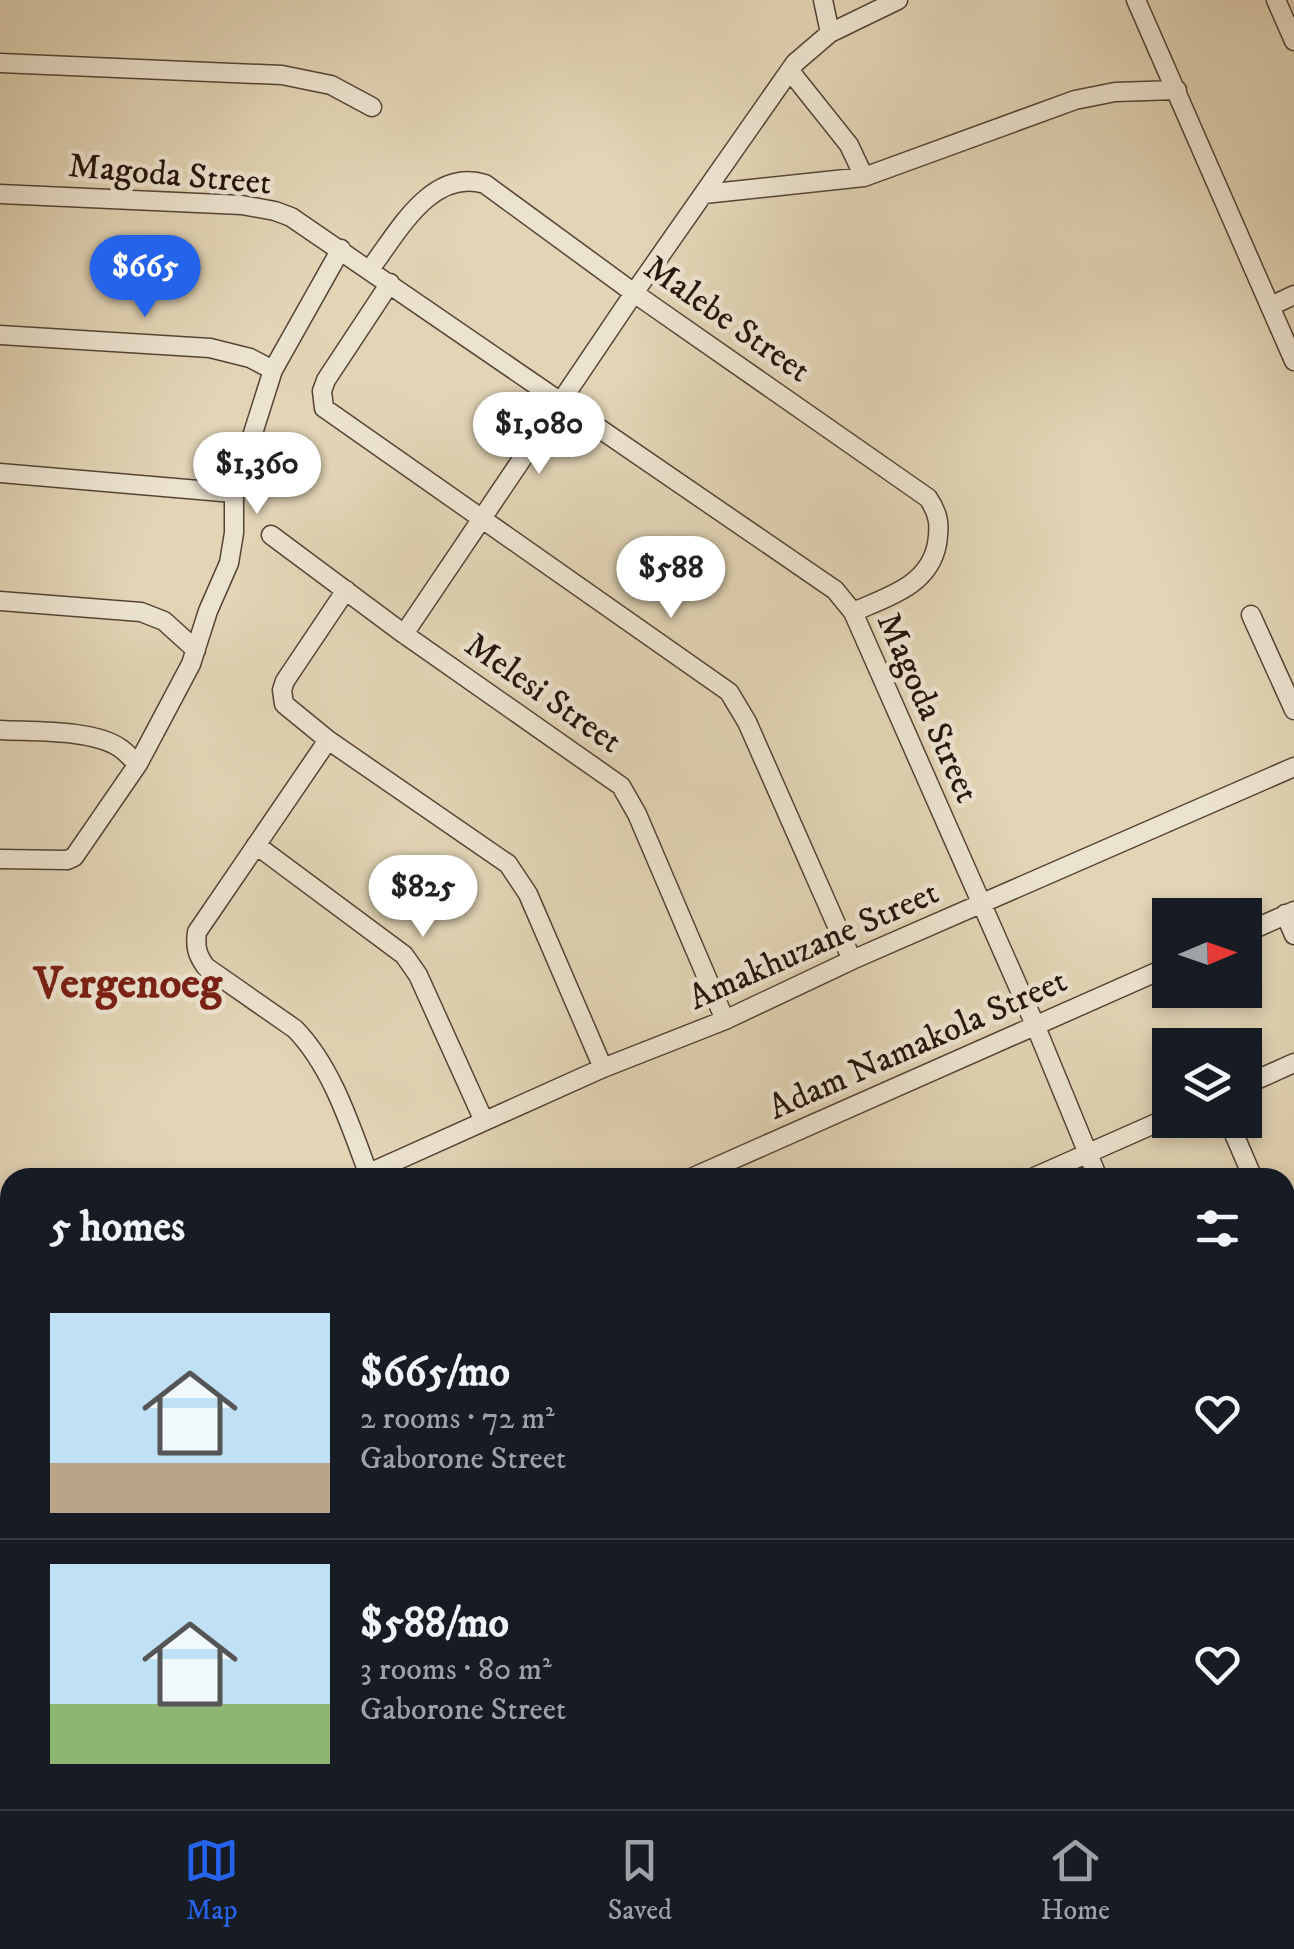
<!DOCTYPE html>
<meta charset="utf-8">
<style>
body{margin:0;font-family:"IM FELL DW Pica",serif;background:#20242c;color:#f1f3f6;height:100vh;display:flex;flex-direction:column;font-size:38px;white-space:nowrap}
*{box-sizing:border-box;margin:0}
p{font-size:32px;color:#9ea1a6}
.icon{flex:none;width:55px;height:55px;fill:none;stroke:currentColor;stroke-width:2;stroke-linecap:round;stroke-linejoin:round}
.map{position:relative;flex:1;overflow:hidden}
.side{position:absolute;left:0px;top:1168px;width:1295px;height:642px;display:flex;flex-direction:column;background:#171b24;border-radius:30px 30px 0 0;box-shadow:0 5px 15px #0003}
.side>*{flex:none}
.needle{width:65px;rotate:88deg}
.buttons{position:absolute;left:1152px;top:898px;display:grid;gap:20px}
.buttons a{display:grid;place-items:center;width:110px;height:110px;border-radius:0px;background:#171b24;box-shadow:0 5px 15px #0003;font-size:50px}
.price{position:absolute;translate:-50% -85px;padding:0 22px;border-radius:35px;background:#fff;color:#222;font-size:32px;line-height:65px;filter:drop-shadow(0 2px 5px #0008)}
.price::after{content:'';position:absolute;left:50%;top:60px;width:30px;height:22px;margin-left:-15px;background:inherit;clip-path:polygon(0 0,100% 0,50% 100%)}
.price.selected{background:#2563eb;color:#fff}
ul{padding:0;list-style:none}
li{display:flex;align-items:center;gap:30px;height:250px;padding:0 50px}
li+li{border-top:2px solid #363941}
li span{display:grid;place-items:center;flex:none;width:280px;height:200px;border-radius:0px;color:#555}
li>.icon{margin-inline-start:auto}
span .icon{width:120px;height:120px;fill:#fffc;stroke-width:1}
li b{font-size:42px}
h2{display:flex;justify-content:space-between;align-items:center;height:120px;padding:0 50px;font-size:42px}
.tab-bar{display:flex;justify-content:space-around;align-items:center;height:140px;border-top:2px solid #363941;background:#171b24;font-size:28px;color:#9ea1a6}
.tab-bar a{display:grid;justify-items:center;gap:5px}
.tab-bar .selected{color:#2563eb}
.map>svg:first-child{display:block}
</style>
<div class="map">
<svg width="1294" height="1809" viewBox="0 0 1294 1809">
<rect width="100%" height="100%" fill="#e2d4b5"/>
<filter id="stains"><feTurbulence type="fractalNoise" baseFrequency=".002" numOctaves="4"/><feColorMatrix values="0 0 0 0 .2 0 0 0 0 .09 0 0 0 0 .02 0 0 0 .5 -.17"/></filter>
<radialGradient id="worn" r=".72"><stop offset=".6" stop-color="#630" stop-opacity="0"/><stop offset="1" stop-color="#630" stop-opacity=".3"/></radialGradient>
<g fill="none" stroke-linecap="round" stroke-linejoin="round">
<g stroke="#554436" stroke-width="21">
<path id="minor" d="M823,0L830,33
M1136,0L1294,361
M1276,0L1294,41
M0,63L282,75L331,85L372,107
M790,71L849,145L864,177
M0,194L242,205L275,211L291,217L835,590L853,612L1036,1027L1098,1178
M704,194L864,177L1075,100L1115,92L1177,90
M370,269C397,234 431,167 485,184L634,293L928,498C939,514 940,525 937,544C929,586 887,597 853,612
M390,283L326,380L322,391L324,408L729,692L747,722L852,960
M1271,306L1294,295
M0,335L210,348L250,358L273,370
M0,473L234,493
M271,535L404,634L621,786L637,814L725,1020
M346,590L285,681L282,690L284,704L328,740L508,864L528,894L603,1068
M0,601L141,612L164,621L196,650
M1251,615L1294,710
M404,634L634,293L795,63L830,33L898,0
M0,730C32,732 93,729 120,748C126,752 132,759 138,764
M328,740L197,932C195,947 197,955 206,967L295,1029C333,1068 351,1128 370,1178
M256,845L404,955L418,975L484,1121
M0,859L67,860L74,857L138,764L191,664L208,611L229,563L234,533V493L273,370L341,249
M1285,914L1294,935
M1245,933L1294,911
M1245,1085L1294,1063
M1228,1120L1253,1178
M358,1178L603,1068L725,1020L852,960L1294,767
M691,1178L1170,966
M1032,1178L1170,1117
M0,1227L10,1234
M1285,1253L1294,1274
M0,1484L10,1479
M0,1539L10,1561
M0,1666L10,1612
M237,1800L250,1809
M0,1805L6,1809
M513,1809L514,1800
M644,1809L645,1800
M773,1809L774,1800
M904,1809L905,1800
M1045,1809L1046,1800
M1185,1809L1186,1800"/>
</g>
<use href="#minor" stroke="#ece3cf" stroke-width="18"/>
</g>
<g text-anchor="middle" stroke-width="9" stroke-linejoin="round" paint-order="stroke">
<g font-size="35" fill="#26140c" stroke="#ece3cf">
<text transform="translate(170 173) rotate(5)" y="12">Magoda Street</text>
<text transform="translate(728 318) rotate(35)" y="12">Malebe Street</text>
<text transform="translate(544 692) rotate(35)" y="12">Melesi Street</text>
<text transform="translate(929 707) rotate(66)" y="12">Magoda Street</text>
<text transform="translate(813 944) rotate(-24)" y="12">Amakhuzane Street</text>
<text transform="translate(917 1043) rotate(-24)" y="12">Adam Namakola Street</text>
</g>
<g font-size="45" font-weight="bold" fill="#7a1f14" stroke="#ece3cf">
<text x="128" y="997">Vergenoeg</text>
</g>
</g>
<rect width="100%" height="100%" filter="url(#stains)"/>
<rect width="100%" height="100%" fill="url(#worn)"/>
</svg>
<div class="buttons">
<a><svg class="needle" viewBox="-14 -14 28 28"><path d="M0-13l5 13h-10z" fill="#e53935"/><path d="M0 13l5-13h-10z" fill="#9ea1a6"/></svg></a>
<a><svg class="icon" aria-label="layers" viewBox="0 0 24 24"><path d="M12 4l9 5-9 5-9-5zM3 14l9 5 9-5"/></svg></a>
</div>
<b class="price selected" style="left:145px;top:320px">$665</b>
<b class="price" style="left:539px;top:477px">$1,080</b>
<b class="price" style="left:257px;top:517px">$1,360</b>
<b class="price" style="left:671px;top:621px">$588</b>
<b class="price" style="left:423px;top:940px">$825</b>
<section class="side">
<h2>5 homes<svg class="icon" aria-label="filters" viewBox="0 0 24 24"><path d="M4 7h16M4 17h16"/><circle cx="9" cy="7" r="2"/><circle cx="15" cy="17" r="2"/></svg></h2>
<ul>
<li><span style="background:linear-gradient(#bfe0f5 75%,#b9a48a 0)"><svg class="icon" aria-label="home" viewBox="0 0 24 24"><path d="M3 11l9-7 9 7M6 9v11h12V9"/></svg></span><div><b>$665/mo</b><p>2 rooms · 72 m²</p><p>Gaborone Street</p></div><svg class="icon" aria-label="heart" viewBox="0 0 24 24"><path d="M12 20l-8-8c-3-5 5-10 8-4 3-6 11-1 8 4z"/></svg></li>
<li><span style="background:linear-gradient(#bfe0f5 70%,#8fb573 0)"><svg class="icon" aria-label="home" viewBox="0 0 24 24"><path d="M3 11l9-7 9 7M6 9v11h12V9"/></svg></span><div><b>$588/mo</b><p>3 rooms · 80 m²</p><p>Gaborone Street</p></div><svg class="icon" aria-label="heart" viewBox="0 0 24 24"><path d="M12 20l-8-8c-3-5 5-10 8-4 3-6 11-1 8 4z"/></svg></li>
</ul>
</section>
</div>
<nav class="tab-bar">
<a class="selected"><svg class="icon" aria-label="map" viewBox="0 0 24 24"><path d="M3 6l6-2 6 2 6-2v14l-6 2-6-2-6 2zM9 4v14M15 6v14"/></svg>Map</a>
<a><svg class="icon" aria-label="saved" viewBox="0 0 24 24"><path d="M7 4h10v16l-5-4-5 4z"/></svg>Saved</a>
<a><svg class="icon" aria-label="home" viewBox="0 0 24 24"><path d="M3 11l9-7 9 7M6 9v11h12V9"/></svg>Home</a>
</nav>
